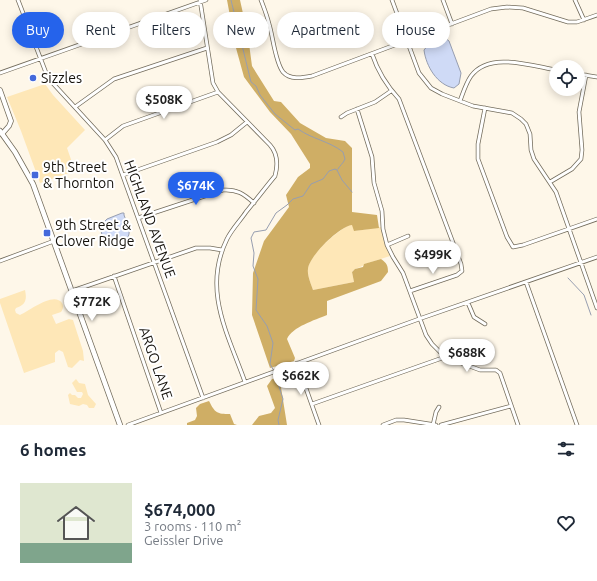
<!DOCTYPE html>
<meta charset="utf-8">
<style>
body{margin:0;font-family:Ubuntu,sans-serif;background:#f2f2f3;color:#1f2937;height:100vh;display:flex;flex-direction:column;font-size:15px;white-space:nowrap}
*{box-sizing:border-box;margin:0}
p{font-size:13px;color:#747a83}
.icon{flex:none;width:22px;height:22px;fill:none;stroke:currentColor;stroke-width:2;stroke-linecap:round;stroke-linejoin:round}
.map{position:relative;height:425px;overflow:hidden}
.sheet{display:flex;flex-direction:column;background:#fff;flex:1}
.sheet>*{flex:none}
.guide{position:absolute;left:12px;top:12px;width:573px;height:36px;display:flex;gap:8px}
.tools{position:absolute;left:549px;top:60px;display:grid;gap:8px}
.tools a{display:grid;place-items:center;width:36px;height:36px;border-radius:50%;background:#fff;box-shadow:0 2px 10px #0003;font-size:20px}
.price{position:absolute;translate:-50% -34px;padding:0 9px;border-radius:14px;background:#fff;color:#222;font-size:13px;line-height:26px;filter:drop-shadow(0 1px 2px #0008)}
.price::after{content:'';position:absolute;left:50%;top:24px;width:12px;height:9px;margin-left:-6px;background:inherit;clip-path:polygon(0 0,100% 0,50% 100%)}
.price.selected{background:#2563eb;color:#fff}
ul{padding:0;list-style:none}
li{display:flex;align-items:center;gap:12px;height:100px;padding:0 20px}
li+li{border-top:1px solid #e0e1e3}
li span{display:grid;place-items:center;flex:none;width:112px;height:80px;border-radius:0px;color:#555}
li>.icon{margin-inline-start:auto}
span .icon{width:48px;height:48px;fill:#fffc;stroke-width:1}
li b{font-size:17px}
h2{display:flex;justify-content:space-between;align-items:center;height:48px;padding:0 20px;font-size:17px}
.chip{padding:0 14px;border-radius:18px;background:#fff;box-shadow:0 2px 10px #0003;font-size:14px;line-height:36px}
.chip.selected{background:#2563eb;color:#fff}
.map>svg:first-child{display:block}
</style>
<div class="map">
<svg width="597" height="425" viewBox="0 0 597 425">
<rect width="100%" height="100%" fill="#fef7e9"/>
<path fill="#fee7b7" d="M45,84L53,95L85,130L67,148L75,171L40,183L21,131L7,97Z
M350,225H353L355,231L381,227L384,242L390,256L365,264C361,268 356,267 352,272L354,282L313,290C311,284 307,275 308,269C309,255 338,230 350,225Z
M25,290C27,299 26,305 16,308L15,310L16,313L20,315C29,311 54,291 62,303C64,306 63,309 61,312L52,315L56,324L69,319L73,320L83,351L84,361L80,360L72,368L68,367L63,352L59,350L55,353V362L24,373L0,303V299Z
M76,379L79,383L85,384L88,395L96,404L94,408H89L87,405L83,404L79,406L70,404L68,395L70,393L72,395H75L78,398H81L83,394L82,392H77L72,383Z"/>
<path fill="#cfae65" d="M227,0H240L248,36L252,66L274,101L281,102L300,123L326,138L345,141L352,148V212L377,215L379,228L354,231L352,225C340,226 309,256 308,269C307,275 311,284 313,290L354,282L352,272L355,269L363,267L364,264L381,259C387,263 388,266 388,272L381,281L327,301V315C315,320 292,327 287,339L295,358L294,361L270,368L252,315L253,273L264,241L289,207L286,195L298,177L310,168V164L291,134L270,112L244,77L236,48Z
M277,378L280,381L287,425H252L259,416L271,413L275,408L267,386L272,379Z
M209,401C215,413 217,414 230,414L234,424L237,425H187V423L195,420L197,416L196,408L200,404Z"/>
<path fill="#cfdaf6" stroke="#979eb0" d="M444,37L449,41L461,73L459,84L454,88C437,85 426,66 424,50L429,44Z
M122,213H124V215C126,221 130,228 129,234C128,243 113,248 105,246L101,231L102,224L107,219Z"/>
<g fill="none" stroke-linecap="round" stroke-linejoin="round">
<path stroke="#979eb0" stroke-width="1" d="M231,0L251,82L256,86L260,95L275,114L295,130L298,129C312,139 329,141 343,152L345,159C343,164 340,165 338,169
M337,170L342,180L352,192
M568,278L584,295L591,315
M274,371L270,364L273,343L267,326L256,310L258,279L253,266L254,253L251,238L254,232L266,230L276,213L287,205L293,199L303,196L311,184L323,179L329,171L335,169L337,170
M275,374L283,399L278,420L279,425"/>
<g stroke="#736c5c" stroke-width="4.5">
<path id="minor" d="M18,0L48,78L105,140L116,157L203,398
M200,0L213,83L218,92L270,145C278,154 278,165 275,176C265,188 256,200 246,212C240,221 232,229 227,239C202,290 228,334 245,382
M261,0C264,8 267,15 269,24C273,36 275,62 283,72C290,80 302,78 312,76L491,9L507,7L523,8L568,22H577L597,15
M392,0L419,73L431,88L442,94L473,106L512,113L521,119L526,124L530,134L531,150L534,159L556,192L597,308
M443,0L452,24
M575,0L584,20
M372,54C378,72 386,85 399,99L461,264L462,271L457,275L410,291
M0,73L206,0
M578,74L597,77
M460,101C463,93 466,83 471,76C489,51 532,66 556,70
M75,107L114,79L207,48
M485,108L478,144V159L507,237L513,247L523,245L597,219
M357,109L372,157L374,183L382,211L383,229L387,245L393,257L403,273L426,335L432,344L445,357L480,370H496L500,373L518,425
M341,117L347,113L375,102L391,91
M105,140L123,126L218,92
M123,175L217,142L231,135L247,122
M550,182L572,169L581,159L582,150L579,112L586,75
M138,218L223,190C237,189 244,194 254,203
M387,245L408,236
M0,261L54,241
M114,276L161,413
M526,282L577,425
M72,291L196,248H210L222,250
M468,303L474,317L485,324
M297,363L319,425
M312,404L445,357
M128,425L419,319L597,257
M383,425L396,420H404L436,425
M433,425L436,412L439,407
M441,425L511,406"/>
</g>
<g stroke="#736c5c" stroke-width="5.5">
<path id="tertiary" d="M0,90L11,121L9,126L2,134"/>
</g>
<g stroke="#736c5c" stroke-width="6">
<path id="secondary" d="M0,131L15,152L33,184L120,425"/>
</g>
<use href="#minor" stroke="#fff" stroke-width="3"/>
<use href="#tertiary" stroke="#fff" stroke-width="4"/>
<use href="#secondary" stroke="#fff" stroke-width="4.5"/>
</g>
<g fill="#4469db" stroke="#fff" stroke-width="1.5">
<circle cx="33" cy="78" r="4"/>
<rect x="31" y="171" width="8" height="8" rx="2"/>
<rect x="43" y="229" width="8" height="8" rx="2"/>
</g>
<g text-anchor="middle" stroke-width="4" stroke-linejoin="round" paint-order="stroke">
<g font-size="14" fill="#14110b" stroke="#fff" text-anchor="start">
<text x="41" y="83">Sizzles</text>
<text x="43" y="172">9th Street<tspan x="43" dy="16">&amp; Thornton</tspan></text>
<text x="55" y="230">9th Street &amp;<tspan x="55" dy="16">Clover Ridge</tspan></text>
</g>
<g font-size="14" fill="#14110b" stroke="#fff">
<text transform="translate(150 219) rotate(70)" y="5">HIGHLAND AVENUE</text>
<text transform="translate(156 363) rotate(71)" y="5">ARGO LANE</text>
</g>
</g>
</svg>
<div class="tools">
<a><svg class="icon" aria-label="locate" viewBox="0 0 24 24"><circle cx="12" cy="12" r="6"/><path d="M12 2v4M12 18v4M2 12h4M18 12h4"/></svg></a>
</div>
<b class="price" style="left:164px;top:120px">$508K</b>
<b class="price selected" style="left:196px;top:206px">$674K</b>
<b class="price" style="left:433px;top:275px">$499K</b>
<b class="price" style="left:92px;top:322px">$772K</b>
<b class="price" style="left:467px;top:373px">$688K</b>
<b class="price" style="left:301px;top:396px">$662K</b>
<div class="guide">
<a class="chip selected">Buy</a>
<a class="chip">Rent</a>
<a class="chip">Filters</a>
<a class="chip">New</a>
<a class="chip">Apartment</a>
<a class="chip">House</a>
</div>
</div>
<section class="sheet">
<h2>6 homes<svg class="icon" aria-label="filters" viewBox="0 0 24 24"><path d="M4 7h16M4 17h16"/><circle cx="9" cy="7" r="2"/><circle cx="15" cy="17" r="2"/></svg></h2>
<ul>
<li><span style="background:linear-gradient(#dfe7d0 75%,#7fa58c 0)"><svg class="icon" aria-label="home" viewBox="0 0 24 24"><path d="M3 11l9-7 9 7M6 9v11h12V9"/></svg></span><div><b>$674,000</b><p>3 rooms · 110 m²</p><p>Geissler Drive</p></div><svg class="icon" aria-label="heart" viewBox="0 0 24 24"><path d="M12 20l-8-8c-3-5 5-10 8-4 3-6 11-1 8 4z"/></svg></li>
</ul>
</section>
